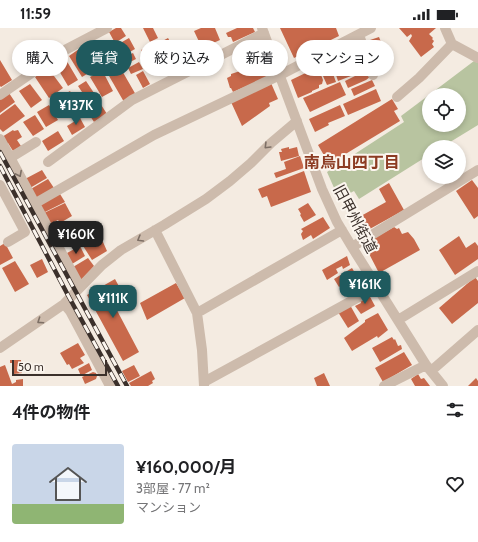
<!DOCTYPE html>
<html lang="ja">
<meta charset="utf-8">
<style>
body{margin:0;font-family:Cabin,"Noto Sans JP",sans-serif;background:#f2f2f2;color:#202124;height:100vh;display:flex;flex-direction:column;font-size:15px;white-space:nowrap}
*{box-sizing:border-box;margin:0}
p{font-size:13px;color:#757577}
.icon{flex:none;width:22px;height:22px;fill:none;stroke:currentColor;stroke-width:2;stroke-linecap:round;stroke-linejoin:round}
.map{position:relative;height:358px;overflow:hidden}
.side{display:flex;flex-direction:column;background:#fff;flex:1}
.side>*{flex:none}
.guide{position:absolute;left:12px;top:12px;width:454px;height:36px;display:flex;gap:8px}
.controls{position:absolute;left:422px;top:60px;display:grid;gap:8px}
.controls a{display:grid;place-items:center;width:44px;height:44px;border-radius:50%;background:#fff;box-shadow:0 2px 6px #0003;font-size:20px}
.scale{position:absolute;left:12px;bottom:10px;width:95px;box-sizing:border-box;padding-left:4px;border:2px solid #3b302b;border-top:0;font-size:11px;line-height:14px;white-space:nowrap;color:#3b302b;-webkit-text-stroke:3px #fbf5ee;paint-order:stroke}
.price{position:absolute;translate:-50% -34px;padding:0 9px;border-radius:8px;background:#1f5a5e;color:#fff;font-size:13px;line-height:26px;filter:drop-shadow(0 1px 2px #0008)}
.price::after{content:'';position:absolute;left:50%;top:24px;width:12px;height:9px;margin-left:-6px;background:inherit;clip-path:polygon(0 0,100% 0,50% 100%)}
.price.selected{background:#222;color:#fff}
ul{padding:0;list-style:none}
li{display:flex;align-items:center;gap:12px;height:100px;padding:0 12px}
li+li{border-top:1px solid #e0e0e0}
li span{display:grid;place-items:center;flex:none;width:112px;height:80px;border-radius:4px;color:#555}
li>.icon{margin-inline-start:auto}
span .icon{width:48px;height:48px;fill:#fffc;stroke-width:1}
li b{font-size:17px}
h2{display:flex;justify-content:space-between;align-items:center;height:48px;padding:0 12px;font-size:17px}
.tag{padding:0 14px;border-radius:18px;background:#fff;box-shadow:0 2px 6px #0003;font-size:14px;line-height:36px}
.tag.selected{background:#1f5a5e;color:#fff}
.status{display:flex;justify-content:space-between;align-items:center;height:28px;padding:0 20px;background:#fff;direction:ltr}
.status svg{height:11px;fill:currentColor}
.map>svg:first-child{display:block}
</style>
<div class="status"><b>11:59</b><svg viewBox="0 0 49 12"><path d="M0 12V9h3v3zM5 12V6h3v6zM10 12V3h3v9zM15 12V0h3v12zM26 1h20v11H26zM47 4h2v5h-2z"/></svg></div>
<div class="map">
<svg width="478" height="358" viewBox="0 0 478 358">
<rect width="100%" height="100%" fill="#f4ebe1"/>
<path fill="#b8c4a0" d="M474,33L478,35V97L442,119H429V127L359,171L354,163L339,171L327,144L404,94L401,88L429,67V97H459V67H429Z"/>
<path fill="#c8694b" d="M116,0H121L126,8L115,15L109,4Z
M143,0H153L158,10L150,14Z
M201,0H215L220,12L202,20L194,3Z
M237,0H253L255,4L233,14L231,9H228L226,5Z
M280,0H336L339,8L294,30Z
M399,0H436L429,6L433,10L432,11L434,13L432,16L434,19L421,29L409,13L412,8L411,6L407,9Z
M379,9L385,24L373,29L367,13Z
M129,10L135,21L121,29L115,18Z
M168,10L175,22L164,28L157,16Z
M257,15L259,16L265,34L240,42L237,33L240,32L237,24Z
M153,16L164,37L151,43L141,22Z
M104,18L112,33L104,37L96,22Z
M359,19L370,49L366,52L348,60L345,53L361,45L353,22Z
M79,21L92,43L82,49L69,28Z
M133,25L136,31L124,37L121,31Z
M341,29L344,38L334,42L330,32Z
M65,30L78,52L68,58L55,36Z
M0,32L12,52L1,59L0,58Z
M117,34L136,67L124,74L105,41Z
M139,34L143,41L131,46L128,40Z
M264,35H266L270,48L233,64L231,60H230L227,50L231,48V46Z
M329,35L336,54L327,57L319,39Z
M318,39L323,52L322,56L319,57V60L312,63V64L298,70L291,52Z
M48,40L63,60L49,70L35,49Z
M348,40L351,48L338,53L336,47L338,46V44Z
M102,42L113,63L102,69L90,49Z
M143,43L150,56L143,60L136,47Z
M372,52L375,58L354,68L351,61Z
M86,53L94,65L86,70L78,58Z
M340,54L346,67L310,84L303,70Z
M271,55L278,71L269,75L270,78L242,98L231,74Z
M30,56L42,72L31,80L19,63Z
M376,61L381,73L348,87L343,76Z
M70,63L80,79L66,87L56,71Z
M9,65L15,74L0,85V71Z
M392,71L398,81L394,83L400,93L329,136L318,117Z
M98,72L107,86L94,94L85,80Z
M15,76L25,88L3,104L0,101V87Z
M49,77L58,92L46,99L37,84Z
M340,77L345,88L328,95L329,97L315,104L309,91Z
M35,87L44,101L33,108L23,94Z
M80,90L85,99L72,107L67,98Z
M13,102L14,103L18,102L22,109L17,112L21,118L13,123L8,115L6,116L2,109Z
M58,103L64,113L48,123L42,113Z
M289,119V121L297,119L299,128L281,133L279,124H282L281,121Z
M300,128L304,140L276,150L274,145L286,141L284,134Z
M42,142L47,150L30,160L25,151Z
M304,143L311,164L271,179L267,168L262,170L258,161Z
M48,151L54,160L34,172L29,162Z
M472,152L478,160V188L474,191L456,163Z
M389,155L404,182L359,207L352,193L386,174L379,161Z
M60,166L65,174L43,185L38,177Z
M65,175L72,188L60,195L58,192L50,196L44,185Z
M308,175L316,187L304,194L300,187L301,186L298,181Z
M323,189L330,200L313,211L311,207L303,212L301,206L303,203L301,201Z
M394,199L397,201L399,200L402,206L408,204L414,211L420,222L379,245L364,216Z
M94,200L102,214H103L107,223L92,232L78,210Z
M459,208L466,220L475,214L478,218V231L455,247L439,222Z
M5,215L13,230L0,237V218Z
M80,218L85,228L72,236L67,225Z
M347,228L350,237L343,241L342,238L336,241L338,245L327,252L322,242Z
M88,230L94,238L81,252L73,239Z
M42,231L48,244L37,250L30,237Z
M15,233L29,256L15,264L2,240Z
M352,240L363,258L348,268L342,257L339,259L334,251Z
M475,249L478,253V275L452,296L439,280Z
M115,251L122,264L111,271L139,324L123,333L87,267Z
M176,255L185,270L147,292L140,275Z
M369,267L375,278L361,286L355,278L361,275L360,272Z
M350,277L359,293L348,300L338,284Z
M378,285L388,302L378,310L377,308L352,323L344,310L365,294V292Z
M392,309L394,312L395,311L398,318L401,317L402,321L380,334L372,320Z
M78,315L85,327L80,330L84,335L72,341L69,336L67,337L60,325Z
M404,324L412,337L383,354L375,340Z
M10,332H21L22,345L14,346L13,335H10Z
M89,335L92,342L81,348L78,341Z
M5,337L12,356L16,354V352L23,351V358H0V339Z
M134,337L140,348L128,354L122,343Z
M151,343L155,351L152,353L153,355L148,358H131L129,355Z
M93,344L96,345L97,348L96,351L85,356L82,349Z
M324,345L330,358H317L314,350Z
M418,346L421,351L424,350L430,358H415L411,351Z
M476,350L478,353V358H468Z"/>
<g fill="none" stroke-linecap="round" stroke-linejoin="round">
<path stroke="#cdbbac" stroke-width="10" d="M262,0L322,161L337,194L352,219L426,337L443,358
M445,0L452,16L478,30
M359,7L373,47
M0,67L65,22L107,0
M397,69L419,50L452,16
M0,111L80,259
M10,130L36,114
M48,134L132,72L264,5
M0,157L25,204L8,214
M34,176L154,107L280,47L371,0
M155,202L197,285L202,322L204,358
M352,219L478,142
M64,276L70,283L110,358
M197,285L342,202
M398,292L478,243
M0,320L64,276L102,237L121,222L164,197L206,171L230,153L251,135L271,115L297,93
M431,343L478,302
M204,354L377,259
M384,358L426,337"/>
<g stroke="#3b302b" stroke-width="4.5">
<path id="rail" d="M0,124L127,358
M0,138L70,271L118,358"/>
</g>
<use href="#rail" stroke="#fbf5ee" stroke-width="3" stroke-dasharray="9" stroke-linecap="butt"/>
</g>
<defs><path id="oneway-chevron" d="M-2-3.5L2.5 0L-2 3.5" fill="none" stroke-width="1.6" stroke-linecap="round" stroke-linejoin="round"/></defs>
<g stroke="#7d6f65">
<use href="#oneway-chevron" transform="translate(267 118) rotate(135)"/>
<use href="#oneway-chevron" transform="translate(19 146) rotate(63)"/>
<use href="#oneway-chevron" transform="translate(140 211) rotate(150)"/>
<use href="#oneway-chevron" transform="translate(40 293) rotate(146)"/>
</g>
<g text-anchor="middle" stroke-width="4" stroke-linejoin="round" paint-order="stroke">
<g font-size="15" fill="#3b302b" stroke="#fbf5ee">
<text transform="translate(355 191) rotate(62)" y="5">旧甲州街道</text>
</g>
<g font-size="16" font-weight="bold" fill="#8c3b22" stroke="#fbf5ee">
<text x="352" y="140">南烏山四丁目</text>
</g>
</g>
</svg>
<div class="controls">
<a><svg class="icon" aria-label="locate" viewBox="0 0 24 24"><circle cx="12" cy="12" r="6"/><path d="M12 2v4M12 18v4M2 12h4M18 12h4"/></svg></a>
<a><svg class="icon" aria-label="layers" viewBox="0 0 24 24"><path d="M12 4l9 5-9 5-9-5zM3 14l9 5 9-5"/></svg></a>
</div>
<div class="scale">50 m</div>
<b class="price" style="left:76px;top:98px">¥137K</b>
<b class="price selected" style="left:76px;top:227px">¥160K</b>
<b class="price" style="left:365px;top:277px">¥161K</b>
<b class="price" style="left:113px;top:291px">¥111K</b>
<div class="guide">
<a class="tag">購入</a>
<a class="tag selected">賃貸</a>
<a class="tag">絞り込み</a>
<a class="tag">新着</a>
<a class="tag">マンション</a>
</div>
</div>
<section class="side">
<h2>4件の物件<svg class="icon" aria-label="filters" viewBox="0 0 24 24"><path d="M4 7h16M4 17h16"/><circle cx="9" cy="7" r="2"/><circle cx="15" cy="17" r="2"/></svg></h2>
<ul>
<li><span style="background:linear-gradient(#c9d6e8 75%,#8fb573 0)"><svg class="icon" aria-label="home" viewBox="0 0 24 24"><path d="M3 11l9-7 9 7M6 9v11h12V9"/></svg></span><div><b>¥160,000/月</b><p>3部屋 · 77 m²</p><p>マンション</p></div><svg class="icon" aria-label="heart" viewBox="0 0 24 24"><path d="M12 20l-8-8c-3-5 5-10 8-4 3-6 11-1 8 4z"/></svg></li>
</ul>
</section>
